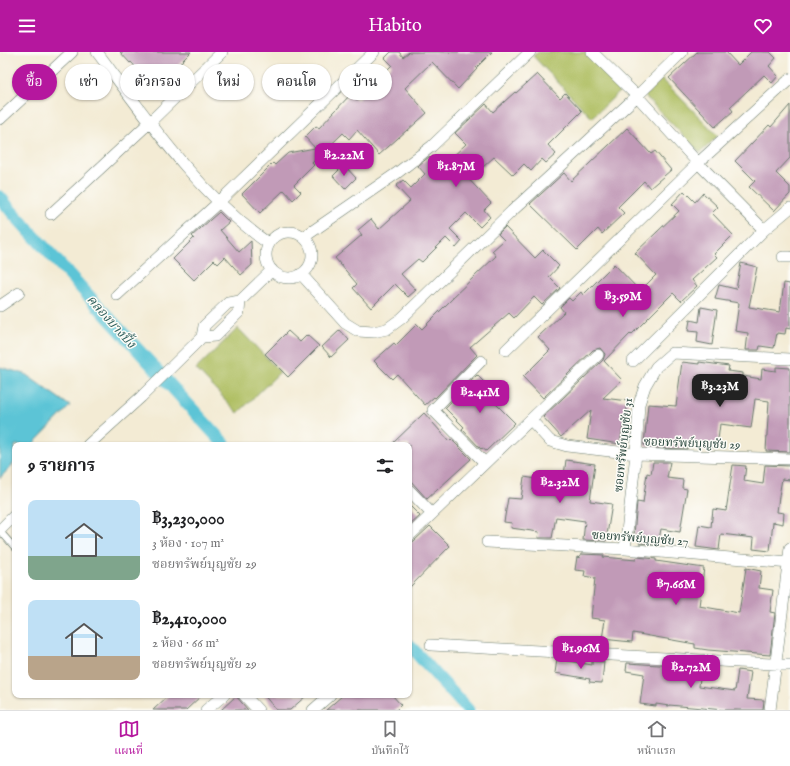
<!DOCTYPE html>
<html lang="th">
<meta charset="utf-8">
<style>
body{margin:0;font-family:"IM FELL English","Noto Serif Thai",serif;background:#f2f2f2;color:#202124;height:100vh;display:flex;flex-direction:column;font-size:15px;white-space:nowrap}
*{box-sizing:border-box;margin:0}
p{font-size:13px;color:#757577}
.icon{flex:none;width:22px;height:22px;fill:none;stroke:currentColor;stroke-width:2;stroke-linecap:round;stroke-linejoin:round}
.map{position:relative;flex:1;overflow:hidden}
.details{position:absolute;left:12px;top:390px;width:400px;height:256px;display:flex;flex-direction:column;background:#fff;border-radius:8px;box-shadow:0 1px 3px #0004}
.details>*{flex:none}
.banner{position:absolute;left:12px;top:12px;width:400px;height:36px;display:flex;gap:8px}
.price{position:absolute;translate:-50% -34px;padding:0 9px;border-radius:8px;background:#b5179e;color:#fff;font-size:13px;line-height:26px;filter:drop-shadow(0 1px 2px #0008)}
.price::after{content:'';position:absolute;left:50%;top:24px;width:12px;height:9px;margin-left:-6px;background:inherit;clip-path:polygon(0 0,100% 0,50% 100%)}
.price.on{background:#222;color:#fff}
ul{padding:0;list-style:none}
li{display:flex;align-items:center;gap:12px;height:100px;padding:0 16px}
li span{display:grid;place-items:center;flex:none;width:112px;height:80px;border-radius:8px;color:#555}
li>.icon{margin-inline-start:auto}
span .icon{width:48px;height:48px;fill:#fffc;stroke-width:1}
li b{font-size:17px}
h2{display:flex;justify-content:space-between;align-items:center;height:48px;padding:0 16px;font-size:17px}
.chip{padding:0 14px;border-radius:18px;background:#fff;box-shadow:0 1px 3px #0004;font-size:14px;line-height:36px}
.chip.on{background:#b5179e;color:#fff}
header{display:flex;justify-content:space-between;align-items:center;height:52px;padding:0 16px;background:#b5179e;color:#fff;font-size:18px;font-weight:600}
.menu{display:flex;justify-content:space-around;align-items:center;height:56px;border-top:1px solid #e0e0e0;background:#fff;font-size:11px;color:#757577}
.menu a{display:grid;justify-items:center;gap:2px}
.menu .on{color:#b5179e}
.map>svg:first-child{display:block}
</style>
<header><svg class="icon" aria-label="menu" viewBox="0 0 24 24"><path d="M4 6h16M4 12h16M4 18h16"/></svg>Habito<svg class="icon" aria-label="heart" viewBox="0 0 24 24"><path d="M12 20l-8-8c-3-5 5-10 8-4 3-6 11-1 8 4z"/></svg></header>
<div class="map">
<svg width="790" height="658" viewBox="0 0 790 658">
<rect width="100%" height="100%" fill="#fdfcf7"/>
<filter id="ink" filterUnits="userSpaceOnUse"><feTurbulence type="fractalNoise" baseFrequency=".025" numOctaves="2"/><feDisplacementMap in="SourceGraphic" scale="8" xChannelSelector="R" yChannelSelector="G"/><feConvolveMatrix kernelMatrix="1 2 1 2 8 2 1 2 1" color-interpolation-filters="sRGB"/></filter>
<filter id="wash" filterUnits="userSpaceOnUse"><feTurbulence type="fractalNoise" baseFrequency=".012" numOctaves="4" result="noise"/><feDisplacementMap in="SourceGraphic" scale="16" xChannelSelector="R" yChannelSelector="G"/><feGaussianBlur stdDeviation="0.9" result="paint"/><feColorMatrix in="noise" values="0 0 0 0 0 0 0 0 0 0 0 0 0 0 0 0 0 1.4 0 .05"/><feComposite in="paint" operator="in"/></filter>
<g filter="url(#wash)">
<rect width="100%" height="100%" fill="#f3ebd4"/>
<path fill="#aebe61" stroke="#667e4a" d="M538,0H588L623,36L592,66L533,4Z
M662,27L718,84L700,101L645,44Z
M238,276L280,320L238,361L196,317Z"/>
<path fill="#5bc4d6" stroke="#3d8085" d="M0,315L25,322L70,354L32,393H15V410L0,426Z"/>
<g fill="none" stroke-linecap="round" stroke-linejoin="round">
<path stroke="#5bc4d6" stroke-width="13" d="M0,145L12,160L225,393
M409,593L468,658"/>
</g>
<g id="blocks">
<path fill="#c19ab7" d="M120,0H191L155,36L131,10L130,11Z
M391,0H399L403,5L409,0H492L476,16L477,17L458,37L432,10L405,36L427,61L407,79V78L379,103L357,78L349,87L343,81L312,111L314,113L294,133L301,140L293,148L284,138L260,161L242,142L273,111L275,113L288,101L315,96L305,85L316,74L319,76L351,42L357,48L392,13L385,6Z
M697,0H726L738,13L751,0H770L776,6L769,14L778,24L772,31L764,23L730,55L733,59L715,75L669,26Z
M537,22L560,46L565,41L582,59L548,93L556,102L546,111L542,107L531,119L524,112L513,123L494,105L483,115L477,108L463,121L491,151L484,158L490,165L480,175L466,161L450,177L462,189L456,196L446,186L422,210L418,207L401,222L416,238L408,245L395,232L371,256L353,236L357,232L335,206L362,183L358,178L371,167L379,177L410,149L396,134L403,128L411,136L425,122L418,114L420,112L429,105L436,113L444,105L448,109L466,92L455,81L486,52L493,60L515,40L516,41Z
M790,53V106L776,121L790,135V142L774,159L749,135L755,129L735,109L769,73L771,75Z
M627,76L651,102L655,99L671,118L650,136L644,129L618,155L624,161L602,182L598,177L577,198L530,152L564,121L571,129Z
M344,113L356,126L345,137L333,124Z
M684,139L695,150L703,141L718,155L712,161L733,183L714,202L717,205L692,228L697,234L681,249L673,241L631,283L630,282L604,309L622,328L603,346L628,349L626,362H625L620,392L587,387L591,358L561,385L543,365L603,308L605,302L600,296L593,298L543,346L523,325L550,298L538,285L564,260L560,255L569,246L572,249L581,240L583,243L614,212L640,239L656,223L635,201L679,159L672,152Z
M219,160L229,170L220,178L239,200L251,189L252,213L241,223L225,205L218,212L214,208L194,228L173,207L194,186L192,184Z
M505,175L535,206L543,198L559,214L549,225L560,236L542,253L534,245L514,266L509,261L470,295L477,303L435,346L434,345L425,353L397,322L392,327L374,309L394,291L396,293L417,272L422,277L453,246V245L496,204L492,199L504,188L498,182Z
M741,211L757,215L749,255L780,260L784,231L790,232V277L786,276L785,282L777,281L774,296L760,294L759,298H746L748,281L735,279L739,251L715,247L719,233L736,237Z
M701,255L717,258L712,293L697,290L698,280L688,279L690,268L699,270Z
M340,278L349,288L331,305L322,295Z
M288,279L300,290L307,283L319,294L288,325L265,302Z
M682,310L699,312V310L729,314L728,319L743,321V324L761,327L762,317L776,319V315L790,316V400L766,399L769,349L755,347L751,376L720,372L717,396L687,392V397L655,396L644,393L648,352L676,354Z
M477,323L496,342L491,347L515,371L486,399L482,396L481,397L462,377L464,375L445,356Z
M424,361L449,389L451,387L471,407L427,447L409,427V393H391Z
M566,408L595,412L590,449L612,452L606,489L583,488L585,469L556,465L552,486H538L539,480L511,476L512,471L504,470L508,446L521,447L524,425L563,431Z
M653,410H670L667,426L683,428L682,436L687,437L680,480L661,477L658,493L639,491L640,484L634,483L637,450L643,451L647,421L651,422Z
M733,413L746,414L744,429L763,432L765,413L790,414V428L782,427L779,444L777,460L784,461L783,472L773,470L770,499L753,497L754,486L721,482L719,498L696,495L699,473L711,475L713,457L726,459Z
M409,453L420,464L409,474Z
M430,474L450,494L409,536V491L414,489Z
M581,502L604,503L603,505L636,508L637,505L656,507V509L704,516L699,554L739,561L746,516L761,519L759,536L773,538L770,560L775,561L770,603L708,598L695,596V592L633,581L632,590L602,587L605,568L591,566L595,526L584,524L585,519L575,518L577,505L580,506Z
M557,607L592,613V609L604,610L602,631L589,630L590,627L555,621Z
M627,611L674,614L701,618L699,634L735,639L738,618L751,620L747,647L764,648L763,658H724L669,653V654L656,652V654L640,652L644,622L626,619Z
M169,643H202L186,658H153Z
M264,643H307L290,658H276Z
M343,643H392L401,653L396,658H326Z
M236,644L248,658H221Z"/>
</g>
</g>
<g filter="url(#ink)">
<use href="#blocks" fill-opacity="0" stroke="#697a6c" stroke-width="1"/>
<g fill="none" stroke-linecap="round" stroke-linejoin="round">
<g stroke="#697a6c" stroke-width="7">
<path id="lane" d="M0,479L15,496"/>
</g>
<g stroke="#697a6c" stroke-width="12">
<path id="street" d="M97,0C148,68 198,142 269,192
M592,0L637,44L698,111L764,178
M0,67L72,0
M51,162L149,71L222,0
M266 203a23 23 0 1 1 46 0a23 23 0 1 1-46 0Z
M304,185L397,121L432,94L530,0
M783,205H790
M301,222L345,271L358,279L373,280L387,277L402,266L512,159L637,44L682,0
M117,243L219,150L374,0
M0,254L19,241
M202,285L215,284L239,260L240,249
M506,298L698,111L790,27
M481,309L433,358L485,411
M633,309L764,178L790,156
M531,368L550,389L567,394L636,402L790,407
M88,393L141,345L202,285L204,274L228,251L240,249L272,218
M409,438L432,462
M0,478L15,463
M409,484L598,303
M487,490L625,497L790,511
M625,497L636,402L639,352L645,334L656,315L672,301L790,307
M431,593L790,613
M244,643L258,658
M206,658L224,643
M313,658L330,643
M770,658L790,496"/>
</g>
<use href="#lane" stroke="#fff" stroke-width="5.5"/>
<use href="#street" stroke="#fff" stroke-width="11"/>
</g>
</g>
<g text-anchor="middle" stroke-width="3" stroke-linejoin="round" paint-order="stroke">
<g font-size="12" fill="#1f3d34" stroke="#fdfcf7">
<text transform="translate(692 391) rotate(2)" y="4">ซอยทรัพย์บุญชัย 29</text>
<text transform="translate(623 393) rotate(-84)" y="4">ซอยทรัพย์บุญชัย 31</text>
<text transform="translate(640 486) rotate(4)" y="4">ซอยทรัพย์บุญชัย 27</text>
</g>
<g font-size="13" font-style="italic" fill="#2e5f5c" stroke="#fdfcf7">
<text transform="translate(112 269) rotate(48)" y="5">คลองบางปิ้ง</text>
</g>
</g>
</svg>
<b class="price" style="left:344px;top:125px">฿2.22M</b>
<b class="price" style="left:456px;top:136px">฿1.87M</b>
<b class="price" style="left:623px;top:266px">฿3.59M</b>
<b class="price on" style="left:720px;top:356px">฿3.23M</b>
<b class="price" style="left:480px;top:362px">฿2.41M</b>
<b class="price" style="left:560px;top:452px">฿2.32M</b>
<b class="price" style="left:676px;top:554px">฿7.66M</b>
<b class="price" style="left:581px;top:618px">฿1.96M</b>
<b class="price" style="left:691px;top:637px">฿2.72M</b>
<div class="banner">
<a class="chip on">ซื้อ</a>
<a class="chip">เช่า</a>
<a class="chip">ตัวกรอง</a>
<a class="chip">ใหม่</a>
<a class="chip">คอนโด</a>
<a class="chip">บ้าน</a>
</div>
<section class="details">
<h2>9 รายการ<svg class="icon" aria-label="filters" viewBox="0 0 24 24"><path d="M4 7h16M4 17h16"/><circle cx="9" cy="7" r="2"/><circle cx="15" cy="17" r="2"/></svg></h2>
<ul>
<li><span style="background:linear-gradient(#bfe0f5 70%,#7fa58c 0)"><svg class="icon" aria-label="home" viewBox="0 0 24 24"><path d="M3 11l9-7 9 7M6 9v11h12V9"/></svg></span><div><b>฿3,230,000</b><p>3 ห้อง · 107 m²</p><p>ซอยทรัพย์บุญชัย 29</p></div></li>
<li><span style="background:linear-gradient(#bfe0f5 70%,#b9a48a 0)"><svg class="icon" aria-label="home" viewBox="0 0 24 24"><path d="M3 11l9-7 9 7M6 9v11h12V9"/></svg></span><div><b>฿2,410,000</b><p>2 ห้อง · 66 m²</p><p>ซอยทรัพย์บุญชัย 29</p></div></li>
</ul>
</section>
</div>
<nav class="menu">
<a class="on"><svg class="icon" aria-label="map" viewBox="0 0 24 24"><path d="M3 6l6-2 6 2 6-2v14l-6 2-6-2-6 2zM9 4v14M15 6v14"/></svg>แผนที่</a>
<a><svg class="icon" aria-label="saved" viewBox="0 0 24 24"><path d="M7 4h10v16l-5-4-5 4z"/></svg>บันทึกไว้</a>
<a><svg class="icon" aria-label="home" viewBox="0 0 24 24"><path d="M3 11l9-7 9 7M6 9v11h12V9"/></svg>หน้าแรก</a>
</nav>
